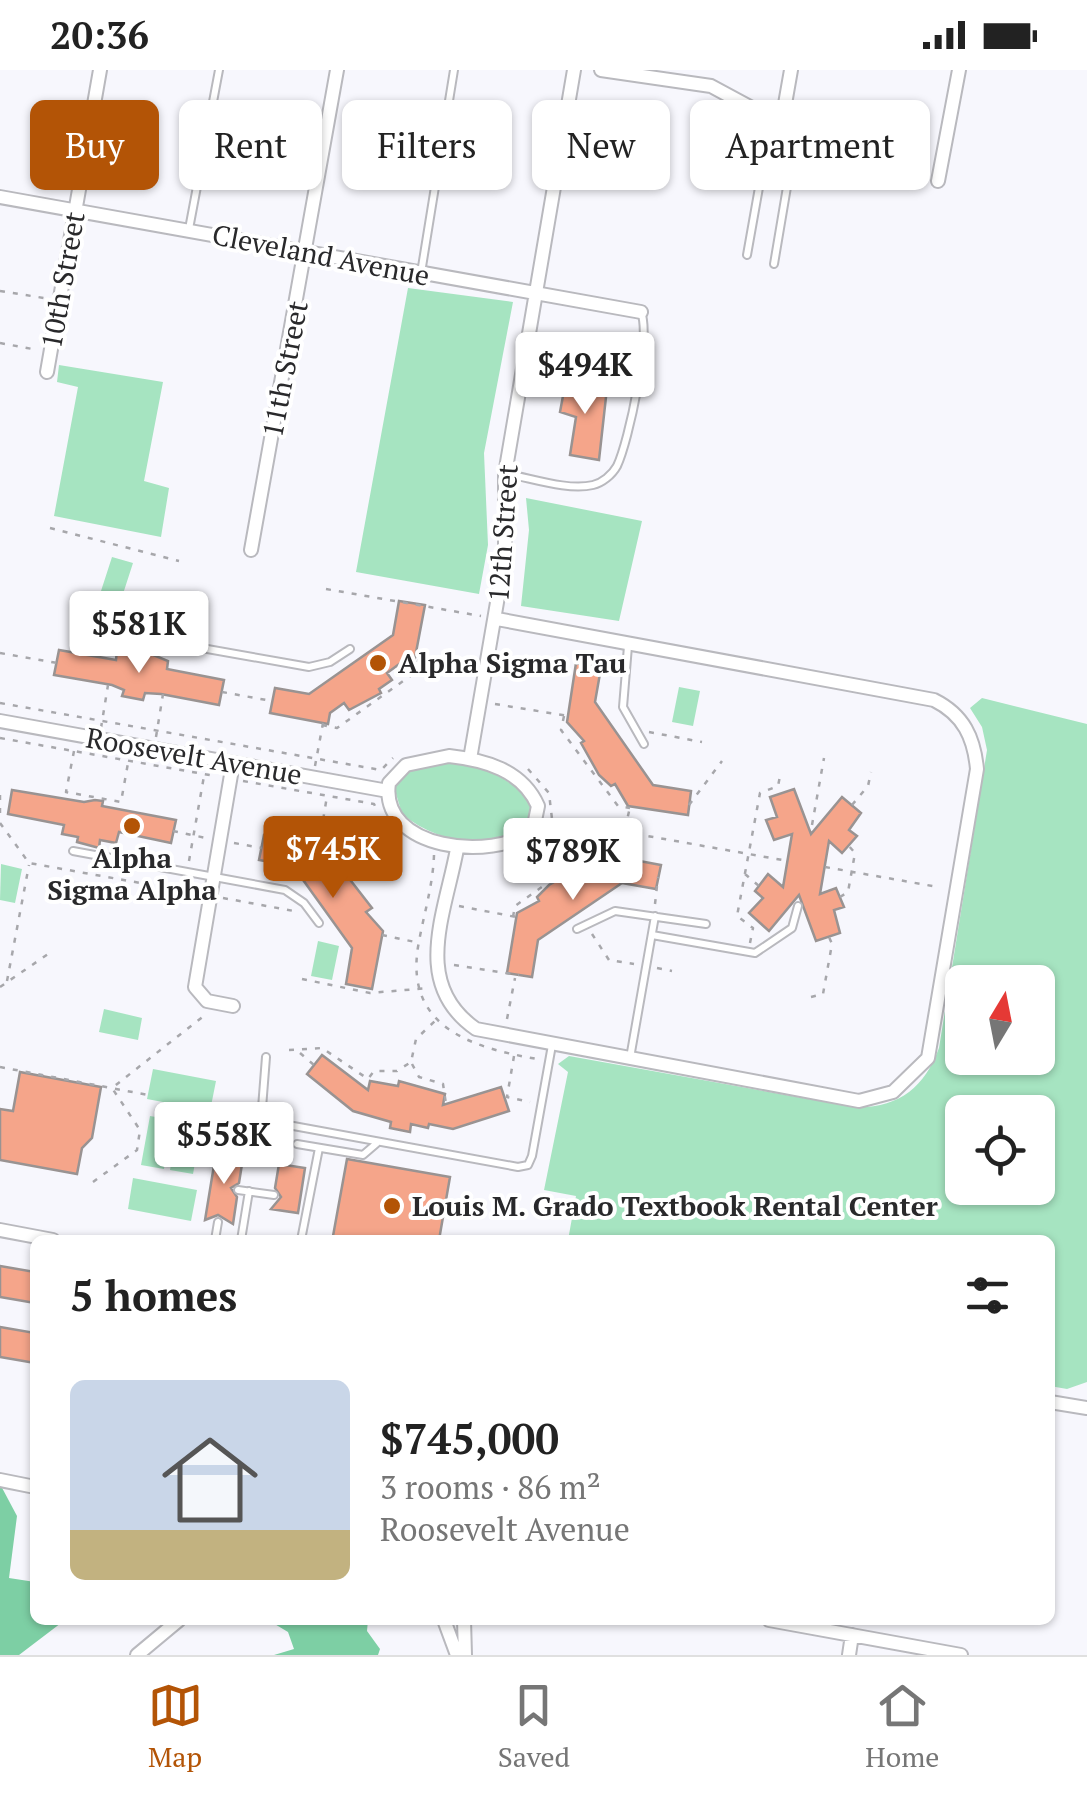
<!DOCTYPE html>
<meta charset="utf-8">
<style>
body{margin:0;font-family:"PT Serif",serif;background:#f6f6f6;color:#222;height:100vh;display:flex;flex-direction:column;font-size:38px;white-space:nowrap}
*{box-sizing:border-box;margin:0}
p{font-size:32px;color:#767676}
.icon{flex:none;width:55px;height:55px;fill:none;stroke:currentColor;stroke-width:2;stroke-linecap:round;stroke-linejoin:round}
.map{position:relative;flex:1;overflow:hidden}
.side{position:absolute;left:30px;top:1165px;width:1025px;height:390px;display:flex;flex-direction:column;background:#fff;border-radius:15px;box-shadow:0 2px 8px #0004}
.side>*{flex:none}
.top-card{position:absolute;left:30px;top:30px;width:1028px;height:90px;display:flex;gap:20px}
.needle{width:65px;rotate:10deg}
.tools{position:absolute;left:945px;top:895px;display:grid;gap:20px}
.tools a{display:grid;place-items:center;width:110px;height:110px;border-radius:15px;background:#fff;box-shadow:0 2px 8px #0004;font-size:50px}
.price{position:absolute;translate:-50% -85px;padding:0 22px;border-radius:10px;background:#fff;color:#222;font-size:32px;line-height:65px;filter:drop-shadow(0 2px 5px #0008)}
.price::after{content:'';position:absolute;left:50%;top:60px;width:30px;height:22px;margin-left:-15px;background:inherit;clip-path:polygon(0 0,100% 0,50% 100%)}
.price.selected{background:#b35406;color:#fff}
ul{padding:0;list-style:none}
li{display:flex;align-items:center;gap:30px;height:250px;padding:0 40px}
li+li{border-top:2px solid #e0e0e0}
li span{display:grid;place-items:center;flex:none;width:280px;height:200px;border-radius:15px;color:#555}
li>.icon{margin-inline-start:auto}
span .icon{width:120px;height:120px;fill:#fffc;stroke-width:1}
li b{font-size:42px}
h2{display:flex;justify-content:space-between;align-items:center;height:120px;padding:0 40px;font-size:42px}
.pill{padding:0 35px;border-radius:15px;background:#fff;box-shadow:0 2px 8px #0004;font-size:35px;line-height:90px}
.pill.selected{background:#b35406;color:#fff}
.status{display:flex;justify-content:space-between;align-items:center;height:70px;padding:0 50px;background:#fff;direction:ltr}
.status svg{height:28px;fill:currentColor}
.tab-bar{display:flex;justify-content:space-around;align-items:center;height:140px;border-top:2px solid #e0e0e0;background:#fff;font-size:28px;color:#767676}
.tab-bar a{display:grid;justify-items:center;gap:5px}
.tab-bar .selected{color:#b35406}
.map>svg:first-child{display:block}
</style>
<div class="status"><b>20:36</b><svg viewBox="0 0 49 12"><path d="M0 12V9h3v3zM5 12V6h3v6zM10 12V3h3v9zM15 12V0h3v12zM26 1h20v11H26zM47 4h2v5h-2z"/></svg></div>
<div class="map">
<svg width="1087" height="1585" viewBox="0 0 1087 1585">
<rect width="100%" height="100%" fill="#f7f7fd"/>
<path fill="#a6e4c1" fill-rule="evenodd" d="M408,218L513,232L484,383L488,475L479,524L356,502Z
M59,295L163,312L144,411L169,418L161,467L54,446L78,317L57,312Z
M526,428L642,451L619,551L521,536L529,460Z
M112,487L133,493L122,527L101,521Z
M679,617L700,621L693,656L672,652Z
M982,628L1087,654V1312L1067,1319L1050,1316V1170H568L576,1126L544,1120L568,1002L558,994L569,986L853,1037C898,1039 924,1018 939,978L987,680L982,657L970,638ZM962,912H1038V988H962ZM962,1042H1038V1118H962Z
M452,692C488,698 509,707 533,734L526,759C482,778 439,774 402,744L394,717C406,695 429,693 452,692Z
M1,794L22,799L15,833L0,830Z
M318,871L339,876L332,910L311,906Z
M104,939L142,948L138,970L99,962Z
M153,999L216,1011L210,1041L147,1029Z
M150,1046L173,1050L164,1099L141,1095Z
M179,1051L202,1055L193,1104L170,1100Z
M133,1108L197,1120L191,1151L128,1139Z"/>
<path fill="#7dcfa4" d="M0,1414L17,1446L9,1508L35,1512V1550H65L19,1585H0Z
M268,1550H368L367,1561L380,1579L378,1585H274L294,1579L288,1562Z"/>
<path fill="#f5a58a" stroke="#999392" stroke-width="2.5" d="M566,310L607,318L599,390L570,385L576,347L560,342Z
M399,531L425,535L414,593L402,592L387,603L392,610L379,619L381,623L349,640L344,633L330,643L328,654L270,643L275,618L309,624L393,565Z
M134,577L168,591L167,599L224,610L219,635L161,624L145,623L143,630L122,626L124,620L112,615L54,605L59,580L116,590L117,580L133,583Z
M576,593L601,598L595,632L653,715L691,721L688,745L628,736L615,714L611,716L599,705L581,673L584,671L567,652Z
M794,719L811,764L842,727L861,743L849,760L857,766L842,783L829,771L820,824L836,818L844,837L834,840L840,863L816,871L799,825L769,861L749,843L763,828L755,821L768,804L783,817L792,764L774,770L766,750L777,747L770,727Z
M12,720L84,732L95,730L103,731L102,736L176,750L171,773L119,762L116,773L100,770L99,778L77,772L78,767L62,764L64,755L8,744Z
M264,765L323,775L372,838L366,842L383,861L372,919L346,914L352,878L293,796L259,790Z
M602,784L661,795L656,819L622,813L538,870L532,907L507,903L517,843L539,831L537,827L549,815L580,797L583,801Z
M322,985L368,1020L370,1011L398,1016L399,1011L445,1024L443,1035L501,1017L509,1041L453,1059L429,1054L428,1058L411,1054L410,1062L390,1058L391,1052L353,1041L307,1004Z
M20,1002L101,1017L92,1068L82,1078L77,1104L0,1090V1039L13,1041Z
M216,1083L243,1088L239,1113L231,1118L237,1127L233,1154L218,1145L205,1150Z
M347,1089L450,1107L439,1170L333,1166Z
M279,1094L305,1098L298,1143L271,1139L281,1127L275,1118Z
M0,1196L35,1202V1233L0,1227Z
M0,1257L35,1263V1293L0,1287Z"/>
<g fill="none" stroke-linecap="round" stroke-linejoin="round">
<g stroke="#b9b9be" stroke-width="10">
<path id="service" d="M560,83L643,98
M189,159L219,0
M747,185L771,50
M774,194L798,52
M421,203L454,0
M507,404C531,408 568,421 593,415C602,413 612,405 617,396C629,371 651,266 641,242
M134,566L309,597L330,592L350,579
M628,576L623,637L644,674
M73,781L285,820L304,833L319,853
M577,859L615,841L706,854
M652,865L755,883L792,858L798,836
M266,987L262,1038L277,1053L518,1097L528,1095L532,1086L552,975
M630,988L655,846
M297,1074L363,1085L377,1073
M238,1120L274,1125
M215,1170L218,1152
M241,1170L249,1121
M301,1170L319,1078"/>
</g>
<g stroke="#b9b9be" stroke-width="16">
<path id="minor" d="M601,0L711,16L772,49L824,53
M782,51L791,0
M938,111L959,0
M0,127L641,242
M47,302L100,0
M251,480L337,0
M0,651L388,721
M449,686C485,690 522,700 538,736L533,760C493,792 379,780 389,713L406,695Z
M470,689L505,486V404L574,0
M233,693L195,917L207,931L233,936
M457,779C445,844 411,914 476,959L859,1031L893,1022L928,988L977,699C974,668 964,645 934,630L497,549
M0,1160L53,1170
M1050,1332L1087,1338
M0,1410L35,1417
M444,1550L457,1585
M464,1550L465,1585
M769,1550L961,1585
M137,1585L179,1550
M849,1585L852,1565"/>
</g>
<path stroke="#a7a7ab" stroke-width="2.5" stroke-dasharray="5 8" stroke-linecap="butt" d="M0,221L44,228
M0,273L38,280
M50,458L179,491
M326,519L481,546
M0,583L57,593
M417,590L473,600
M589,596L591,582
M222,622L272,631
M0,633L381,700L393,688
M495,634L568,646
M564,646L561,660L618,736L630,738
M322,655L337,658L413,604L416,590
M101,658L108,615
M649,662L702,672
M156,667L163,624
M0,668L215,706
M74,681L66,722L121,732L128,693
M315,696L323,653
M528,699L549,723L552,749L788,791
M243,711L374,734L378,742
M0,725V750
M689,735L722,691
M852,735L868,716L871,702
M0,753L29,793L196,823
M812,755L824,688
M625,759L630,737
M173,761L206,768
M234,773L262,778
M319,775L327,726
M605,784L609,761
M434,785C433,816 423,847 418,877C405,959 475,978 537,989
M189,791L204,706
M825,797L938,817
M745,804L759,816
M840,827L848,822L855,783L848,775
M223,828L294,841
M655,834L658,807
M459,836L516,847
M513,847L515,836L594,780L605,782
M592,864L609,890L634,894
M382,865L420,873
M750,873L753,858L737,846L760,723L778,716L781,701
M454,895L519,905
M657,898L672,901
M302,909L370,923L429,918
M7,911L29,795
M0,917L51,882
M811,927L823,924L832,874L829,867
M507,949L515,908
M289,980L322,978L368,1009L374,1001H397L411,992L416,969L437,949
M300,983L314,995
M514,986L507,1027L530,1032
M412,994L419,1007L443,1014L446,1034
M0,997L148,1025
M211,1035L254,1043
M93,1112L137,1080L140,1060L112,1018L205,945"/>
<use href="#service" stroke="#fff" stroke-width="6"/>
<use href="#minor" stroke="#fff" stroke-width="12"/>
</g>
<g fill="#b35406" stroke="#fff" stroke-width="4">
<circle cx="378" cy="593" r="10"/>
<circle cx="132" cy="756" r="10"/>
<circle cx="392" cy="1136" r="10"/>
</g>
<g text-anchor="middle" stroke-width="8" stroke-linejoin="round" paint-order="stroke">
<g font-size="28" fill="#29292b" stroke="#fff">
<text transform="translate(321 185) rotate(11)" y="10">Cleveland Avenue</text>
<text transform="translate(63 210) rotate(-80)" y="10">10th Street</text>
<text transform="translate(285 299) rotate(-79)" y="10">11th Street</text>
<text transform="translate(503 463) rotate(-86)" y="10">12th Street</text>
<text transform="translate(194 686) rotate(10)" y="10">Roosevelt Avenue</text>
</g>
<g font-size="28" font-weight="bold" fill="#29292b" stroke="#fff" text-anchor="start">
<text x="398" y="603">Alpha Sigma Tau</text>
<text x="132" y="798" text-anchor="middle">Alpha<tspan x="132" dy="32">Sigma Alpha</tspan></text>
<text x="412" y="1146">Louis M. Grado Textbook Rental Center</text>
</g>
</g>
</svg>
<div class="tools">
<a><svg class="needle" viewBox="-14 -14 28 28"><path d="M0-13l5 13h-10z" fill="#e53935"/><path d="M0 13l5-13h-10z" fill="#767676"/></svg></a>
<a><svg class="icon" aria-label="locate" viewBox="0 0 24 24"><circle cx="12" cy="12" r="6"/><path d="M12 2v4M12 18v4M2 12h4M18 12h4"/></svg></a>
</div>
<b class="price" style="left:585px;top:347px">$494K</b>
<b class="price" style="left:139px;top:606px">$581K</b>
<b class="price selected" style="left:333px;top:831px">$745K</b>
<b class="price" style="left:573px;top:833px">$789K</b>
<b class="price" style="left:224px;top:1117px">$558K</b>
<div class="top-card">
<a class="pill selected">Buy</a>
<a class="pill">Rent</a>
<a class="pill">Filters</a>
<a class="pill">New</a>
<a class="pill">Apartment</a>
</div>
<section class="side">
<h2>5 homes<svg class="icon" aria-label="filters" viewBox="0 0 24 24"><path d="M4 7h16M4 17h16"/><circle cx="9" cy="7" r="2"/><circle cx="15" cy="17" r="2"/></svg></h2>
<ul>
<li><span style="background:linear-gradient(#c9d6e8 75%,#c2b280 0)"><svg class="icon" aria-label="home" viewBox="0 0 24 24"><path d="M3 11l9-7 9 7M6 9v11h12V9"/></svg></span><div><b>$745,000</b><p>3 rooms · 86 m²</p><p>Roosevelt Avenue</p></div></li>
</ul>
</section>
</div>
<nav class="tab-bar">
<a class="selected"><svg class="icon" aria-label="map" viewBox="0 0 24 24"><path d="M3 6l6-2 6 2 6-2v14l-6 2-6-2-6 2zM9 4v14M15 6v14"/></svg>Map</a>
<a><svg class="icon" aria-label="saved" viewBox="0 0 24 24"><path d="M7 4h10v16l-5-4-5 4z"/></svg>Saved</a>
<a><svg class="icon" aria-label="home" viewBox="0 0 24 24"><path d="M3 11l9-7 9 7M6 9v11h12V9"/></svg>Home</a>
</nav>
